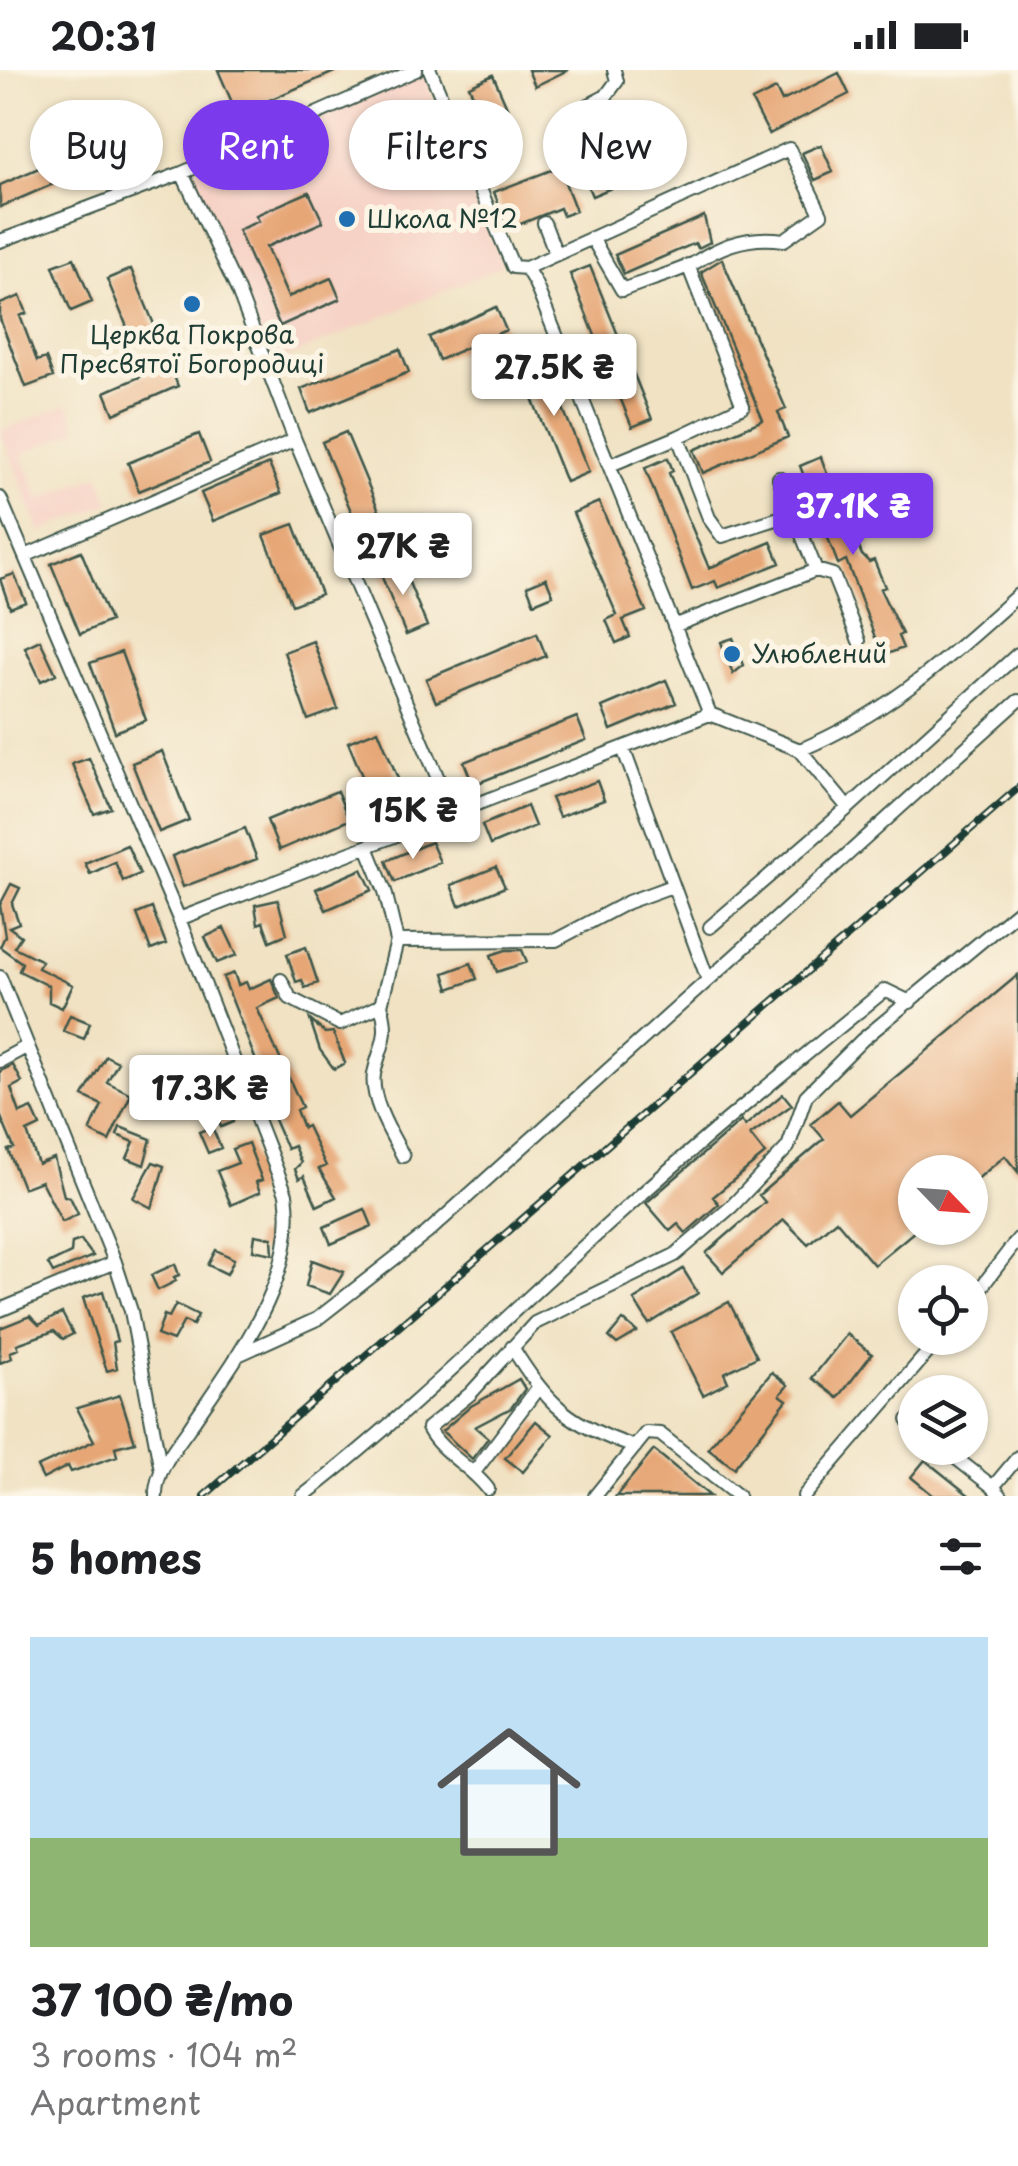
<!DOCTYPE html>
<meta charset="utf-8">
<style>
body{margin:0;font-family:"Playpen Sans",sans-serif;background:#f2f2f2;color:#202124;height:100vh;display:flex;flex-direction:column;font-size:38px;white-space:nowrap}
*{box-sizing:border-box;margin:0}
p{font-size:32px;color:#757577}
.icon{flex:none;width:55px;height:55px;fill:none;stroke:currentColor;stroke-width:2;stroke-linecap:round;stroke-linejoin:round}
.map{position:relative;height:1426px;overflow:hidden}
.sheet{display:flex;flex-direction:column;background:#fff;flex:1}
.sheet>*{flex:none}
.top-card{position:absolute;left:30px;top:30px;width:960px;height:90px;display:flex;gap:20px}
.needle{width:65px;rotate:115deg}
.fabs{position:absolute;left:898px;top:1085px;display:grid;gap:20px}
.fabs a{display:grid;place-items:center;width:90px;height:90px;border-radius:50%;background:#fff;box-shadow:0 2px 8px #0004;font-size:50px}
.price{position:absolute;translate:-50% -85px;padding:0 22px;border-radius:10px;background:#fff;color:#222;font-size:32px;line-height:65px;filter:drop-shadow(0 2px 5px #0008)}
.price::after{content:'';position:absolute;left:50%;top:60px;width:30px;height:22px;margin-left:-15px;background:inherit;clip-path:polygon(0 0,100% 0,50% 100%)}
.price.active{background:#7c3aed;color:#fff}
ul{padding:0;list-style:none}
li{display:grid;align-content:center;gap:20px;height:530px;padding:0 30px}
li+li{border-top:2px solid #e0e0e0}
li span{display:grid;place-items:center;height:310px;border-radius:0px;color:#555}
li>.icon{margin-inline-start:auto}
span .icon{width:180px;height:180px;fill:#fffc;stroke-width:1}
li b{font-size:42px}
h2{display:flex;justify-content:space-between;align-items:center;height:120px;padding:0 30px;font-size:42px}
.chip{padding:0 35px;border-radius:45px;background:#fff;box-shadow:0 2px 8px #0004;font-size:35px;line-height:90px}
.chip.active{background:#7c3aed;color:#fff}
.status{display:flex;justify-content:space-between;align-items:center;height:70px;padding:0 50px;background:#fff;direction:ltr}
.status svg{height:28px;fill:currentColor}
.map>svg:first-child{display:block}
</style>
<div class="status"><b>20:31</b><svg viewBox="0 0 49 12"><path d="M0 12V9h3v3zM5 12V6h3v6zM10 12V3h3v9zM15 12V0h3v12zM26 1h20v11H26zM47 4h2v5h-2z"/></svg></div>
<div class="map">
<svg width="1018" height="1426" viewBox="0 0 1018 1426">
<rect width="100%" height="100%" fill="#fcf5e5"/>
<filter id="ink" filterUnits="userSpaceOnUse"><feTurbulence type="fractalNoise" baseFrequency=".01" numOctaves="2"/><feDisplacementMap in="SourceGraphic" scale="20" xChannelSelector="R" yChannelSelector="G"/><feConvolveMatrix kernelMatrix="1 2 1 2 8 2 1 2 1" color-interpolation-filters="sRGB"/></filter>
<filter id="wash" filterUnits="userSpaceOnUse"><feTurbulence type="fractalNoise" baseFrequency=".0048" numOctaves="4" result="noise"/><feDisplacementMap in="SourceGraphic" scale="40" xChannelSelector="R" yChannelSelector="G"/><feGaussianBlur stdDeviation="2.25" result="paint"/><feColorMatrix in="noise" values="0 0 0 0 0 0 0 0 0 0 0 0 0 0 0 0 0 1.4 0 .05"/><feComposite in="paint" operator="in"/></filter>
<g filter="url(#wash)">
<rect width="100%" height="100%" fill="#f0e2c3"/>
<path fill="#f6d1c5" d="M423,4L503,196L271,294L191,102Z
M68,334L78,360L22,384L40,429L99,405L110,433L40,462L0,361Z"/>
<g id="blocks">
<path fill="#e6a674" d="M218,0H339L237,44Z
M528,0H568L535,16Z
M839,3L849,24L769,64L752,31L776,19L782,31Z
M493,5L517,60L493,70L469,16Z
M657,74L666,95L592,126L583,105Z
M821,75L833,102L815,110L802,83Z
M50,93L58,112L0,137V115Z
M559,97L576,141L563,146L560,138L508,159L494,122Z
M309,122L323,152L266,177L288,227L331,208L340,229L280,256L238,160L259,151L256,145Z
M704,146L710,172L698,178L695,173L624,204L615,185Z
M74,188L92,232L71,241L53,196Z
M722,189L786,339L778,342L788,367L703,403L694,380L763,350L701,202Z
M590,196L652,349L632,357L570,204Z
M131,199L156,259L132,269L107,209Z
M20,226L27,243L20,246L37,291L46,288L53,307L26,317L0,249V234Z
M496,237L506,260L439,290L429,267Z
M400,279L409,302L310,343L301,319Z
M542,287L589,402L566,412L519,296Z
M169,294L178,316L114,344L105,322Z
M346,362L388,462L364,472L322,372Z
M199,364L210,392L139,421L128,393Z
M821,387L843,449L847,447L862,485L869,492L874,490L885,517L880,519L902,564L898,566L903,578L882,586L846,490L838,494L800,396Z
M668,388L673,401L669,403L709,498L771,472L780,493L718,518L715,511L692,520L645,398Z
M269,394L281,423L213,451L201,423Z
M599,432L646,541L623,550L630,567L616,573L606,550L617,545L573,443Z
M294,454L321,524L292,535L264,465Z
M81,481L110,551L80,564L51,494Z
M400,491L427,556L406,565L379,500Z
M14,504L26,532L10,538L0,509Z
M546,508L553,525L534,533L527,516Z
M537,563L546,586L436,632L426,609Z
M733,568L744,595L733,604L721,572Z
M40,570L56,604L41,611L25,577Z
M313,571L338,639L308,650L284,582Z
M121,582L146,650L115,662L90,593Z
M666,610L676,633L611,660L602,637Z
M577,647L586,670L473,715L464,692Z
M378,660L406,728L376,740L348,672Z
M162,681L189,750L159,762L132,693Z
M89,688L111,738L94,744L72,694Z
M597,711L604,730L559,747L551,728Z
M337,721L349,750L279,780L267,750Z
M527,736L535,756L490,775L482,755Z
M245,758L257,789L183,817L172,786Z
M431,772L440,792L395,812L386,791Z
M127,775L140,804L123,811L115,792L90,804L85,793Z
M496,797L505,817L459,836L451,815Z
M362,799L372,820L326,840L316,819Z
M11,814L20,818L12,834L19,853L9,857L21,866L14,877L42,891L38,898L73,915L62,938L49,932V916L19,901L22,893L0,877L5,866L0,835Z
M278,830L287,864L270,871L263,852L258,854L255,835Z
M152,838L166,874L151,880L137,844Z
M224,858L237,885L217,893L205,867Z
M306,877L318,913L305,918L302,910L296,912L287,884Z
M506,880H522L527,892L497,902L491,885Z
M471,893L477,909L449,919L444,903Z
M234,903L238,915L246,912L249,919L271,909L279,928L257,938L302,1037L296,1040L303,1058L307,1056L326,1096L319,1099L336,1127L317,1136L304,1106L299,1109L295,1099L301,1093L294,1076L287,1079L268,1036L273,1034L223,907Z
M1018,905V1102L1005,1086L970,1115V1102H915V1161L874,1195L836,1150L808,1174L784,1150L723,1202L706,1183L765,1132L759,1125L824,1069L811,1054L838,1031L850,1045Z
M70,945L90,953L84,969L63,961Z
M310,950L325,963L333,962L345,993L334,999L320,980Z
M106,986L118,992L107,1012L131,1024L109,1071L90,1061L102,1035L83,1026Z
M13,995L22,1012L11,1018L20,1043L32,1038L40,1056L27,1062L38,1094L54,1088L64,1126L70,1127L78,1144L62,1152L41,1111L23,1118L8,1080L14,1078L0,1045V1001Z
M219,1006L234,1042L230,1044L233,1052L221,1057L203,1013Z
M783,1024L792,1035L750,1065L765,1084L713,1127L719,1134L686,1163L678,1154L670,1161L646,1133L741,1051L745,1056Z
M120,1057L151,1069L144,1095L127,1088L134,1072L117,1065Z
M212,1057L221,1078L208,1083L199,1062Z
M248,1073L262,1110L256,1112L260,1122L231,1135L217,1101L238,1093L232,1079Z
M153,1092L164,1096L152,1138L133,1128Z
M365,1139L372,1156L331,1174L324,1157Z
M255,1165L272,1168L273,1184L253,1180Z
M81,1170L93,1186L53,1203L48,1194L71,1183L72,1173Z
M216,1180L234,1189L227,1204L208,1195Z
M312,1190L344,1202L330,1224L306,1216Z
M175,1194L179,1205L174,1207L176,1211L158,1220L151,1205Z
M683,1199L698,1223L649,1254L634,1230Z
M103,1221L117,1271L113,1272L117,1298L107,1301L83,1228Z
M729,1232L757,1287L724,1303L728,1312L703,1325L671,1262Z
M176,1234L198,1245L193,1255L184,1251L173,1271L157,1265L164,1245L169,1247Z
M62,1243L73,1264L63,1269L54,1261L17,1274L19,1279L10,1282L12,1288L0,1293V1258L30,1246L39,1255Z
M623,1250L637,1262L617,1274L609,1267Z
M847,1264L872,1284L838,1328L812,1308Z
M772,1302L788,1315L780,1325L787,1330L734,1398L708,1378Z
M519,1309L525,1319L511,1338L475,1357L488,1368L472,1389L442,1361L471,1336Z
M120,1325L135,1372L115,1377L117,1386L71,1402L68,1396L43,1409L37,1397L94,1371L77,1338Z
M536,1351L553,1365L523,1402L505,1388Z
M654,1380L710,1426H616Z
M925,1390L970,1426H934L911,1407Z"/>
</g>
</g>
<g filter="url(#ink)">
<use href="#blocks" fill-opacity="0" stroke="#3e5649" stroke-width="2.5"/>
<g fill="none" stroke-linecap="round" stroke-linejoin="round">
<g stroke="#3e5649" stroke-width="16">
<path id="minor" d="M430,0L513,197L526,198L535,213L710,644
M585,37L606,26L617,11L614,0
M182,103L238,221L295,370L453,744
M544,153L556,184
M0,171L182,103L416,0
M526,198L789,79L821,144L784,170C751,165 722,174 696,192C685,200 639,213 622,220L592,168
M678,367L743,336L688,195
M610,395L678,367L709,448L722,466L792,444
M779,408L816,500
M0,428L179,849L286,1124C299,1211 235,1289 189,1358C175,1378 155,1401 156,1426
M25,486L295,370
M674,556L816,500L833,505L859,571
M623,678L708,910
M800,680L848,738L1018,584
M179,849L710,644L800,680C892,641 945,590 1018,525
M710,857L848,738
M397,871L556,870L628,832L672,816
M0,907L115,1192L131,1241L161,1400
M281,910L290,928L340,954L381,935L397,871L385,821L367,777
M381,935C391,969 380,974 374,1004C370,1030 392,1065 403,1086
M0,991L28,976
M970,1232L1018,1169
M0,1240L115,1192
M512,1277C548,1335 569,1355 635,1377
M238,1285L317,1249L427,1163L1018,631
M908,1350L915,1356
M943,1378L993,1417
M475,1401L538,1318
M488,1419C471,1396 441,1383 428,1358L470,1324L535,1253L675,1185L731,1137L788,1077L806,1026L862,970L1018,841
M303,1426C420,1335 524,1229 634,1131C715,1058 800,989 885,920L910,932
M595,1426L646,1363L660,1364L738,1426
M804,1426L940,1268
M1001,1426L993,1417L1018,1387"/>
</g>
<use href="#minor" stroke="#fff" stroke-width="12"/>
<g stroke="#1f3d34" stroke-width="8">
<path id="rail" d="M204,1426L1018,718"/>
</g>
<use href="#rail" stroke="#fcf5e5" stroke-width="4" stroke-dasharray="11" stroke-linecap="butt"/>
</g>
</g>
<g fill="#1f6fb2" stroke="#fcf5e5" stroke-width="4">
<circle cx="347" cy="149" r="10"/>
<circle cx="192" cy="234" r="10"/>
<circle cx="732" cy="584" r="10"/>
</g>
<g text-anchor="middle" stroke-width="10" stroke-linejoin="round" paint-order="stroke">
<g font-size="25" fill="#1f3d34" stroke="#fcf5e5" text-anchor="start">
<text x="367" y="158">Школа №12</text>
<text x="192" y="274" text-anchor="middle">Церква Покрова<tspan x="192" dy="29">Пресвятої Богородиці</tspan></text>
<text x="752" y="593">Улюблений</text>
</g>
</g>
</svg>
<div class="fabs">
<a><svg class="needle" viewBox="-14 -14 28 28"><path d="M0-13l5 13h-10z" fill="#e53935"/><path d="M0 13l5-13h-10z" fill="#757577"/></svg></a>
<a><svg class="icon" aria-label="locate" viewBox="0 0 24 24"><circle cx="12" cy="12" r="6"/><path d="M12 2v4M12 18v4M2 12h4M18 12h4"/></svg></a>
<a><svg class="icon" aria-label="layers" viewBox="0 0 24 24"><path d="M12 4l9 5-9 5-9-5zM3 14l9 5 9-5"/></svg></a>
</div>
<b class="price" style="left:554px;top:349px">27.5K ₴</b>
<b class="price active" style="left:853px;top:488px">37.1K ₴</b>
<b class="price" style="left:403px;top:528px">27K ₴</b>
<b class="price" style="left:413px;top:792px">15K ₴</b>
<b class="price" style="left:210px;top:1070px">17.3K ₴</b>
<div class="top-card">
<a class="chip">Buy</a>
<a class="chip active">Rent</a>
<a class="chip">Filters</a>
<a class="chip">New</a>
</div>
</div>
<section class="sheet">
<h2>5 homes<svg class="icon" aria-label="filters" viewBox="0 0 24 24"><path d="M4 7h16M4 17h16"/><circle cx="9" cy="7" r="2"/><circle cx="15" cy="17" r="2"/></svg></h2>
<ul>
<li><span style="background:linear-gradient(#bfe0f5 65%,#8fb573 0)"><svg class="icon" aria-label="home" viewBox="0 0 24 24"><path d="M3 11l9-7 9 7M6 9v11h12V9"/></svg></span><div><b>37 100 ₴/mo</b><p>3 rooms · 104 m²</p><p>Apartment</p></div></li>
</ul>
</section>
